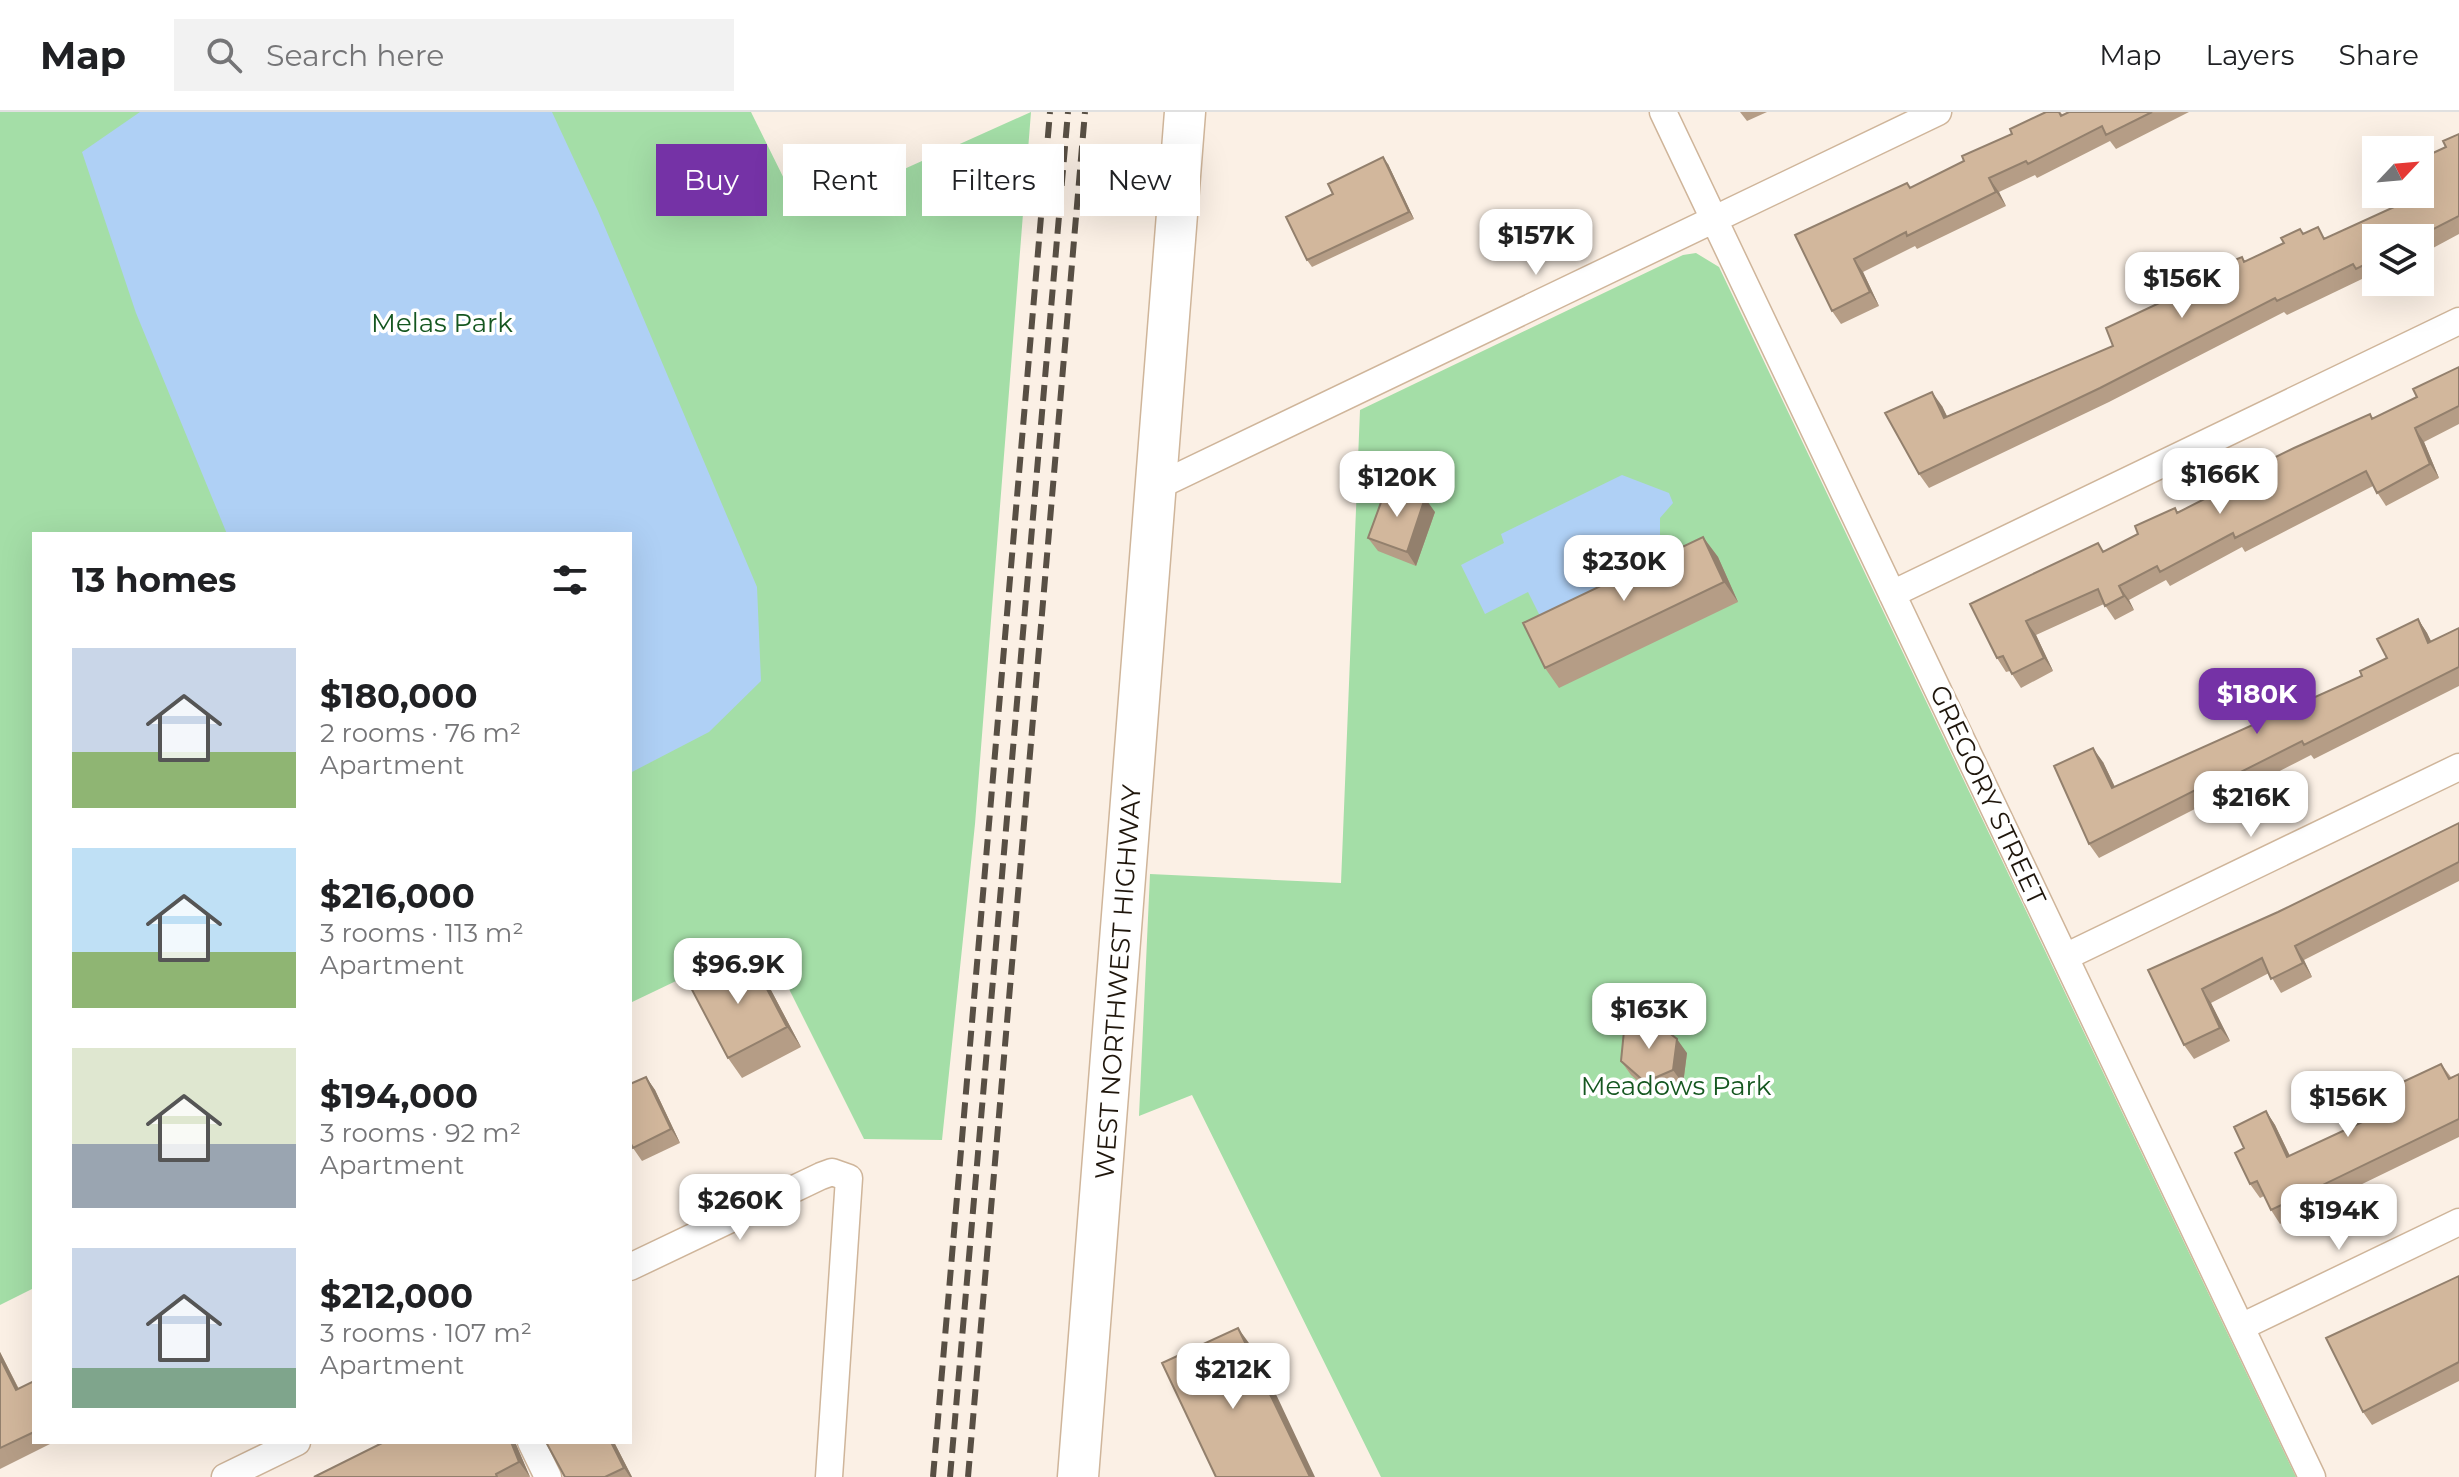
<!DOCTYPE html>
<meta charset="utf-8">
<style>
body{margin:0;font-family:Montserrat,sans-serif;background:#f2f2f2;color:#202124;height:100vh;display:flex;flex-direction:column;font-size:30px;white-space:nowrap}
*{box-sizing:border-box;margin:0}
p{font-size:26px;color:#757577}
.icon{flex:none;width:44px;height:44px;fill:none;stroke:currentColor;stroke-width:2;stroke-linecap:round;stroke-linejoin:round}
.map{position:relative;flex:1;overflow:hidden}
.drawer{position:absolute;left:32px;top:420px;width:600px;height:912px;display:flex;flex-direction:column;background:#fff;border-radius:0px;box-shadow:0 8px 32px #0002}
.drawer>*{flex:none}
.guide{position:absolute;left:656px;top:32px;width:760px;height:72px;display:flex;gap:16px}
.needle{width:52px;rotate:64deg}
.fabs{position:absolute;left:2362px;top:24px;display:grid;gap:16px}
.fabs a{display:grid;place-items:center;width:72px;height:72px;border-radius:0px;background:#fff;box-shadow:0 8px 32px #0002;font-size:40px}
.price{position:absolute;translate:-50% -68px;padding:0 18px;border-radius:16px;background:#fff;color:#222;font-size:26px;line-height:52px;filter:drop-shadow(0 2px 4px #0008)}
.price::after{content:'';position:absolute;left:50%;top:48px;width:24px;height:18px;margin-left:-12px;background:inherit;clip-path:polygon(0 0,100% 0,50% 100%)}
.price.selected{background:#7532a6;color:#fff}
ul{padding:0;list-style:none}
li{display:flex;align-items:center;gap:24px;height:200px;padding:0 40px}
li span{display:grid;place-items:center;flex:none;width:224px;height:160px;border-radius:0px;color:#555}
li>.icon{margin-inline-start:auto}
span .icon{width:96px;height:96px;fill:#fffc;stroke-width:1}
li b{font-size:34px}
h2{display:flex;justify-content:space-between;align-items:center;height:96px;padding:0 40px;font-size:34px}
.tag{padding:0 28px;border-radius:0px;background:#fff;box-shadow:0 8px 32px #0002;font-size:28px;line-height:72px}
.tag.selected{background:#7532a6;color:#fff}
header{display:flex;align-items:center;gap:48px;box-sizing:border-box;height:112px;padding:0 40px;background:#fff;border-bottom:2px solid #e0e0e0}
header strong{font-size:38px}
nav{display:flex;gap:44px;margin-inline-start:auto;font-size:28px}
.search{width:560px;height:72px;background:#f2f2f2;display:flex;align-items:center;gap:20px;box-sizing:border-box;padding:0 28px;border-radius:0px;color:#757577;font-size:30px}
.map>svg:first-child{display:block}
</style>
<header>
<strong>Map</strong>
<div class="search"><svg class="icon" aria-label="search" viewBox="0 0 24 24"><circle cx="10" cy="10" r="6"/><path d="M15 15l6 6"/></svg>Search here</div>
<nav><a>Map</a><a>Layers</a><a>Share</a></nav>
</header>
<div class="map">
<svg width="2459" height="1365" viewBox="0 0 2459 1365">
<rect width="100%" height="100%" fill="#fbf0e5"/>
<path fill="#a4dea7" d="M0,0H751L802,103L1031,0L975,712L942,1028L864,1027L764,827L630,891V422H34V1176L0,1193Z
M1696,141L1719,155L2296,1365H1381L1192,983L1139,1004L1150,762L1341,771L1360,298L1683,143Z"/>
<path fill="#afd0f5" d="M140,0H552L598,99L757,475L761,569L709,620L630,661V422H227L136,201L82,40Z
M1622,363L1669,381L1673,391L1660,406V429L1622,446L1626,455L1622,460L1606,454L1600,458L1607,473L1540,504L1528,480L1485,502L1461,453L1504,431L1501,422Z"/>
<g fill="none" stroke-linecap="round" stroke-linejoin="round">
<g stroke="#cfb59a" stroke-width="29">
<path id="minor" d="M1663,0L2312,1365
M1156,375L1938,0
M1892,482L2459,209
M2065,845L2459,655
M630,1155L821,1064L832,1060L849,1066L829,1365
M2241,1215L2459,1110
M531,1330L548,1365
M225,1365L297,1330"/>
</g>
<g stroke="#cfb59a" stroke-width="43">
<path id="primary" d="M1078,1365L1185,0"/>
</g>
<use href="#minor" stroke="#fff" stroke-width="26"/>
<use href="#primary" stroke="#fff" stroke-width="40"/>
<path stroke="#584f44" stroke-width="6" stroke-dasharray="16 8" stroke-linecap="butt" d="M933,1365L1050,0
M950,1365L1068,0
M968,1365L1085,0"/>
</g>
<path fill="#b59d86" d="M1740,0H1767L1747,9Z
M2046,0H2060L2063,3L2069,0H2189L2116,37L2110,29L2037,66L2035,63L1999,80L2006,94L1917,137L1915,134L1863,160L1879,194L1841,212L1832,199L1795,123L1907,71L1911,76L1964,49L2012,22Z
M2459,22V122L2420,143V126H2376V165L2365,171L2362,167L2287,203L2284,200L2109,290L1929,376L1919,362L1942,294L1947,304L2113,234L2221,162L2242,145L2245,149L2304,122L2326,126L2416,85L2430,72L2446,35Z
M1388,52L1414,107L1312,155L1307,148L1333,82Z
M2459,255V312L2424,330L2439,366L2386,394L2373,374L2245,440L2242,435L2170,474L2166,468L2129,488L2134,498L2115,508L2104,492L2036,523L2053,559L2021,576L2010,559L2006,560L1997,546L1970,492L2104,439L2138,422L2175,396L2178,400L2370,302L2373,306L2417,285Z
M1435,400L1416,454L1378,439L1368,426Z
M1703,425L1718,445L1738,490L1559,576L1545,556Z
M2418,507L2427,521L2431,529L2459,516V574L2314,647L2311,643L2235,682L2232,678L2099,746L2089,732L2103,650L2115,675L2362,564L2387,546Z
M2459,711V769L2304,848L2312,865L2281,881L2269,861L2211,891L2230,929L2194,947L2184,933L2148,858L2278,800Z
M749,843L763,863L801,935L742,966L728,946Z
M1687,941L1683,972L1654,983L1631,963L1621,949Z
M2441,952L2451,965L2459,962V1025L2280,1112L2271,1098L2264,1084L2260,1086L2250,1072L2244,1036L2266,999L2275,1013L2290,1044L2386,999Z
M646,965L655,978L680,1031L642,1049L633,1036Z
M2459,1164V1269L2372,1313L2363,1300Z
M0,1240L19,1277L34,1269V1330H54L0,1357Z
M384,1330H515L530,1365H314Z
M546,1330H614L632,1365H565Z"/>
<path fill="#93806d" d="M1383,45L1388,52L1414,107L1409,100Z
M1989,66L1999,80L2006,94L1996,80Z
M1854,147L1863,160L1879,194L1870,180Z
M1932,280L1942,294L1954,319L1944,306Z
M2415,316L2424,330L2439,366L2430,352Z
M1425,386L1435,400L1416,454L1407,440Z
M1703,425L1718,445L1738,490L1724,470Z
M2119,474L2129,488L2134,498L2124,484Z
M2418,507L2427,521L2438,544L2428,531Z
M2026,509L2036,523L2053,559L2044,546Z
M2093,636L2103,650L2122,690L2112,676Z
M2295,834L2304,848L2312,865L2303,851Z
M749,843L763,863L801,935L787,915Z
M2202,877L2211,891L2230,929L2220,916Z
M1677,927L1687,941L1683,972L1673,958Z
M646,965L655,978L680,1031L671,1017Z
M2266,999L2275,1013L2297,1059L2287,1045Z
M1238,1216L1257,1242L1315,1365H1310Z
M0,1240L27,1294L16,1278L0,1246Z
M511,1330H515L530,1365L519,1350Z
M611,1330H614L632,1365H630L624,1356Z"/>
<path fill="#d2b79c" stroke="#93806d" stroke-width="2" d="M2046,0H2059L2061,4L2069,0H2152L2106,23L2102,14L2028,52L2026,49L1989,66L1996,80L1907,124L1906,120L1854,147L1870,180L1832,199L1795,123L1907,71L1910,76L1964,49L1962,44L2012,22L2010,17Z
M2459,22V104L2416,126H2376V147L2356,157L2353,152L2277,189L2275,186L2100,276L1919,362L1885,301L1932,280L1944,306L2113,234L2106,216L2221,162L2217,155L2242,145L2244,150L2284,131L2281,126L2300,117L2303,122L2318,115L2324,127L2416,85L2414,82H2420V78L2430,72L2420,51V47L2446,35L2443,29Z
M1383,45L1409,100L1307,148L1286,105L1333,82L1328,72Z
M2459,255V294L2415,316L2430,352L2377,381L2366,359L2235,426L2233,421L2160,460L2157,454L2119,474L2124,484L2105,494L2098,477L2026,509L2044,546L2012,562L2003,544L1997,546L1970,492L2098,431L2103,440L2138,422L2135,414L2175,396L2177,401L2222,378L2219,373L2294,336L2370,302L2372,307L2417,285L2413,277Z
M1387,374L1425,386L1407,440L1368,426Z
M1703,425L1724,470L1545,556L1523,511Z
M2418,507L2428,531L2459,516V555L2304,633L2302,629L2225,668L2223,664L2089,732L2054,654L2093,636L2112,676L2362,564L2360,559L2387,546L2377,527Z
M2459,711V750L2295,834L2303,851L2271,867L2262,846L2202,877L2220,916L2184,933L2148,858L2278,800Z
M749,843L787,915L728,946L690,874Z
M1653,908L1677,927L1673,958L1645,970L1621,949L1624,919Z
M2441,952L2449,967L2459,962V1007L2271,1098L2257,1069L2250,1072L2235,1041L2244,1036L2234,1015L2266,999L2287,1045L2386,999L2377,982Z
M646,965L671,1017L633,1036L630,1030V972Z
M2459,1164V1250L2363,1300L2326,1226Z
M1238,1216L1310,1365H1216L1162,1251Z
M0,1246L16,1278L34,1269V1320L0,1336Z
M384,1330H511L519,1350L496,1362L497,1365H314Z
M546,1330H611L624,1356L605,1365H565Z"/>
<g text-anchor="middle" stroke-width="7" stroke-linejoin="round" paint-order="stroke">
<g font-size="26" fill="#155720" stroke="#fff">
<text x="442" y="220">Melas Park</text>
<text x="1676" y="983">Meadows Park</text>
</g>
<g font-size="26" fill="#1f160c" stroke="#fff">
<text transform="translate(1988 683) rotate(65)" y="9">GREGORY STREET</text>
<text transform="translate(1118 870) rotate(-86)" y="9">WEST NORTHWEST HIGHWAY</text>
</g>
</g>
</svg>
<div class="fabs">
<a><svg class="needle" viewBox="-14 -14 28 28"><path d="M0-13l5 13h-10z" fill="#e53935"/><path d="M0 13l5-13h-10z" fill="#757577"/></svg></a>
<a><svg class="icon" aria-label="layers" viewBox="0 0 24 24"><path d="M12 4l9 5-9 5-9-5zM3 14l9 5 9-5"/></svg></a>
</div>
<b class="price" style="left:1536px;top:165px">$157K</b>
<b class="price" style="left:2182px;top:208px">$156K</b>
<b class="price" style="left:2220px;top:404px">$166K</b>
<b class="price" style="left:1397px;top:407px">$120K</b>
<b class="price" style="left:1624px;top:491px">$230K</b>
<b class="price selected" style="left:2257px;top:624px">$180K</b>
<b class="price" style="left:2251px;top:727px">$216K</b>
<b class="price" style="left:738px;top:894px">$96.9K</b>
<b class="price" style="left:1649px;top:939px">$163K</b>
<b class="price" style="left:2348px;top:1027px">$156K</b>
<b class="price" style="left:740px;top:1130px">$260K</b>
<b class="price" style="left:2339px;top:1140px">$194K</b>
<b class="price" style="left:1233px;top:1299px">$212K</b>
<div class="guide">
<a class="tag selected">Buy</a>
<a class="tag">Rent</a>
<a class="tag">Filters</a>
<a class="tag">New</a>
</div>
<section class="drawer">
<h2>13 homes<svg class="icon" aria-label="filters" viewBox="0 0 24 24"><path d="M4 7h16M4 17h16"/><circle cx="9" cy="7" r="2"/><circle cx="15" cy="17" r="2"/></svg></h2>
<ul>
<li><span style="background:linear-gradient(#c9d6e8 65%,#8fb573 0)"><svg class="icon" aria-label="home" viewBox="0 0 24 24"><path d="M3 11l9-7 9 7M6 9v11h12V9"/></svg></span><div><b>$180,000</b><p>2 rooms · 76 m²</p><p>Apartment</p></div></li>
<li><span style="background:linear-gradient(#bfe0f5 65%,#8fb573 0)"><svg class="icon" aria-label="home" viewBox="0 0 24 24"><path d="M3 11l9-7 9 7M6 9v11h12V9"/></svg></span><div><b>$216,000</b><p>3 rooms · 113 m²</p><p>Apartment</p></div></li>
<li><span style="background:linear-gradient(#dfe7d0 60%,#9aa5b1 0)"><svg class="icon" aria-label="home" viewBox="0 0 24 24"><path d="M3 11l9-7 9 7M6 9v11h12V9"/></svg></span><div><b>$194,000</b><p>3 rooms · 92 m²</p><p>Apartment</p></div></li>
<li><span style="background:linear-gradient(#c9d6e8 75%,#7fa58c 0)"><svg class="icon" aria-label="home" viewBox="0 0 24 24"><path d="M3 11l9-7 9 7M6 9v11h12V9"/></svg></span><div><b>$212,000</b><p>3 rooms · 107 m²</p><p>Apartment</p></div></li>
</ul>
</section>
</div>
